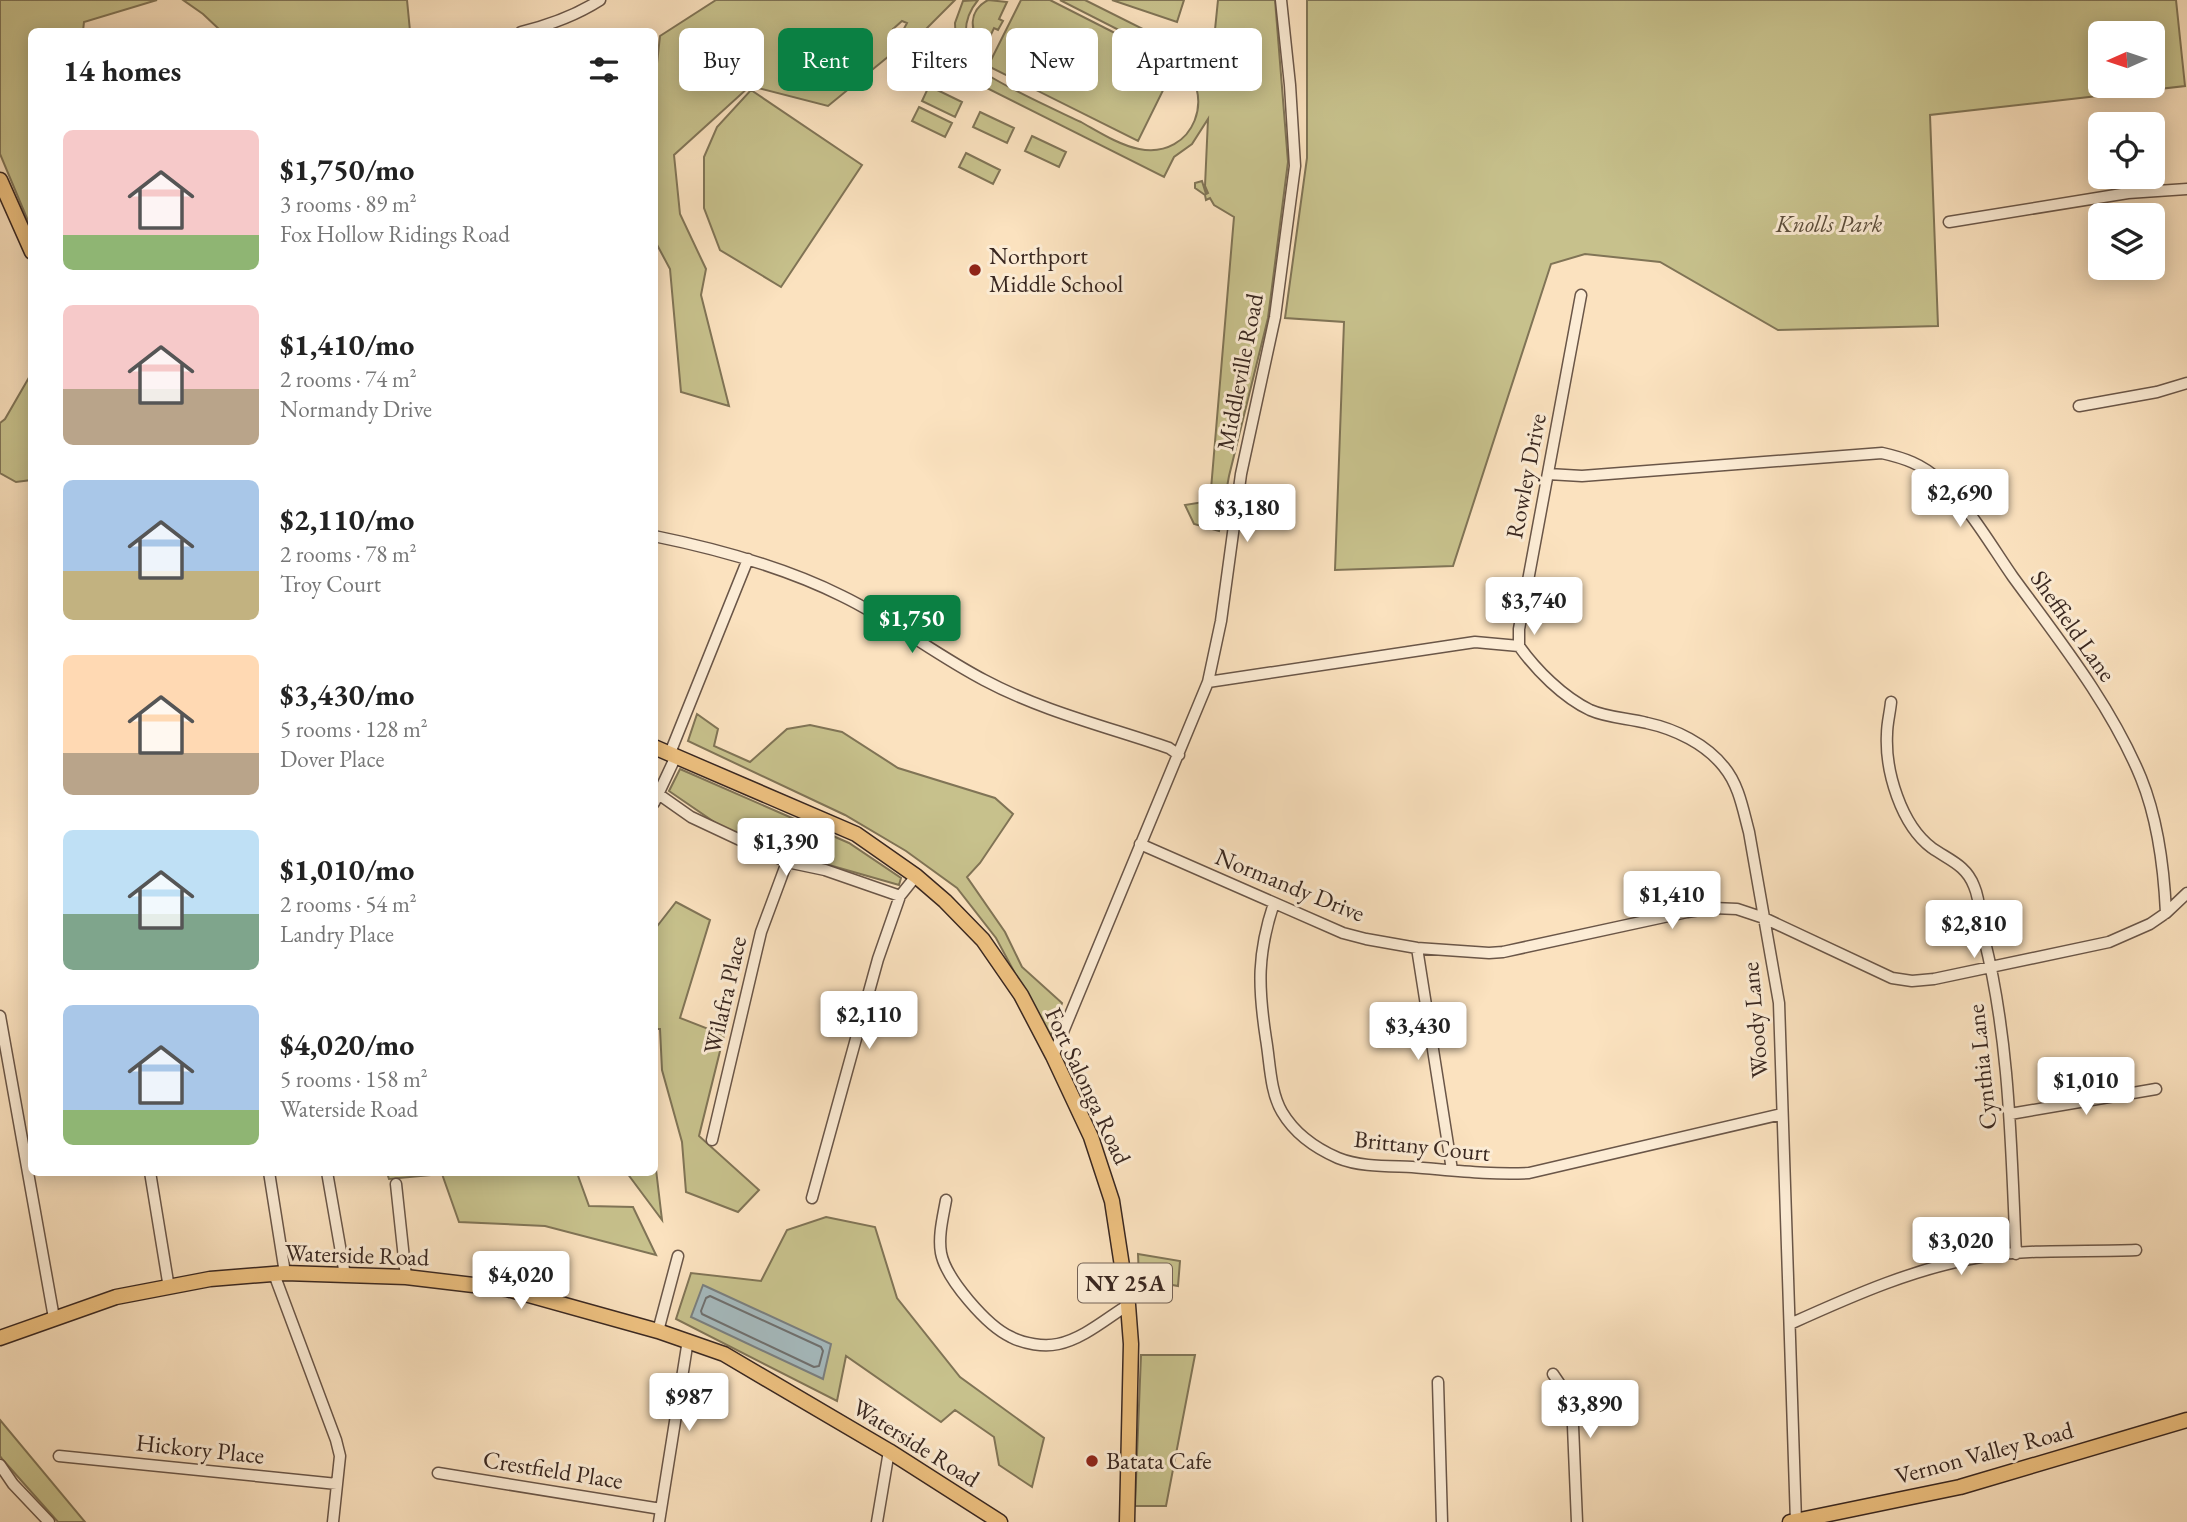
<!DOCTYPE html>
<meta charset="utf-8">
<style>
body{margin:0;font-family:"EB Garamond",serif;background:#f2f2f2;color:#222;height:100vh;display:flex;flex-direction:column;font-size:26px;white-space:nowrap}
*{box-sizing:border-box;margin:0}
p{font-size:23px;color:#767676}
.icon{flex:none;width:38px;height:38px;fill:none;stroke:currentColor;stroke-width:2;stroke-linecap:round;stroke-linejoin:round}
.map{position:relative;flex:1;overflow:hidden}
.sheet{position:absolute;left:28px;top:28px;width:630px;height:1148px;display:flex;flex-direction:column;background:#fff;border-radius:10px;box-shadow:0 4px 18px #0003}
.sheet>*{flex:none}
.top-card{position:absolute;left:679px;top:28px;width:665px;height:63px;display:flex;gap:14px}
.needle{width:46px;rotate:267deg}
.fabs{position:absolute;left:2088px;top:21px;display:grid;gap:14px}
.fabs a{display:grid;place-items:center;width:77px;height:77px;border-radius:10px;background:#fff;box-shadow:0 4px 18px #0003;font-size:35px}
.price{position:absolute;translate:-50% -60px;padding:0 16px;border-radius:7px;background:#fff;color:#222;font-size:23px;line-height:46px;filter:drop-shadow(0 2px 4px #0008)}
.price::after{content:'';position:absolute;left:50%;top:42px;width:21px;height:16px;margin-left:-10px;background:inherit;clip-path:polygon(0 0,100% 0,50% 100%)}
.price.active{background:#0b8043;color:#fff}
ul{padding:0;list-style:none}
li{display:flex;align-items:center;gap:21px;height:175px;padding:0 35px}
li span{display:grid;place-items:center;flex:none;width:196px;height:140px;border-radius:10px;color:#555}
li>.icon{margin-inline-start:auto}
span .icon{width:84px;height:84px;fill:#fffc;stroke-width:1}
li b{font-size:30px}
h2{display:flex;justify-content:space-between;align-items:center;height:84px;padding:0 35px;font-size:30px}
.chip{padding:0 24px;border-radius:10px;background:#fff;box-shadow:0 4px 18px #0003;font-size:24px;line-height:63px}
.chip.active{background:#0b8043;color:#fff}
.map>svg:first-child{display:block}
</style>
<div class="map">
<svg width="2187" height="1522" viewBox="0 0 2187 1522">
<rect width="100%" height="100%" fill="#fbe2bf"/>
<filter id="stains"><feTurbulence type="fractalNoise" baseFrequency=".00286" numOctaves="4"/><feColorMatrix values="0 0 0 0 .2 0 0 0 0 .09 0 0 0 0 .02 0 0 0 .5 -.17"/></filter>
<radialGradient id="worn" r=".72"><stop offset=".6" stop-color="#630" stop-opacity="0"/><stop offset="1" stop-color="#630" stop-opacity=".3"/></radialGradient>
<path fill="#c7c18c" stroke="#807456" stroke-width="2" fill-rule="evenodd" d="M0,0H157L84,22L83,31L32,32L31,228L0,154Z
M183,0H407L410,31H221L203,14Z
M716,0H955L926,29L951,43L936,74L892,51L907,23L902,21L893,29L889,56L828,106L750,86L674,155L680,214L706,269L701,295L729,406L681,392L670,269L655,241L654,91L660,36Z
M978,0C958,24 964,54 986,74C1015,92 1049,107 1081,122C1099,132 1119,145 1139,149C1194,160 1220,92 1176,59L1060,0H1085L1181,48C1196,58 1204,73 1209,89L1218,0H1275L1288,162L1268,318L1229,476L1219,531L1194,524L1185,505L1210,501L1234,217L1214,205L1210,198L1206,200L1205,195L1195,188V183L1202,181L1206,194L1208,193L1205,186L1208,119L1192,144L1174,157L1164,177L945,67L956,47L955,23L963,1Z
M988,0L1007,2L999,19L1003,21L998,30L994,28L986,45C967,33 969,10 988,0Z
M1021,0H1050L1176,64L1138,141L988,66Z
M1112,0H1184L1177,22Z
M1307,0H2176L2185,86L1930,115L1938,326L1778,330L1660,262L1585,254L1551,264L1453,566L1335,570L1344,322L1285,318L1307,158ZM2100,33H2152V86H2100Z
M929,86L962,102L955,117L922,101Z
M751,90L862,165L781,287L720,250L704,208V157L717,127Z
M919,107L952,123L945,137L912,121Z
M980,112L1014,128L1007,143L973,127Z
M1032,136L1066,152L1059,167L1025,151Z
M966,153L1000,170L993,184L959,167Z
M31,374V480L16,482L0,473V423L5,419Z
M697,714L718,729L714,746L750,762L787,729L810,725L842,732L898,768L995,798L1013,814L980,863L967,877L1005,932L1022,967L1062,1003L1050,1038L996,938L957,888L906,851L845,815L688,741Z
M680,769L849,843L901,878L899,885L787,853L726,830L669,791Z
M676,902L710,920L680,1018L724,1035L699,1136L759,1190L738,1212L686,1192L682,1142L662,1070L660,1029H654L655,929Z
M655,1161L662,1220L627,1173L654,1172Z
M387,1173H577L589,1206L633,1207L656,1255L545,1226L459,1222L442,1174L389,1179Z
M826,1217L875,1227L897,1298L960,1377L1044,1438L1032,1487L999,1465L994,1437L955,1410L941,1422L846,1356L837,1401L676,1319L691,1273L761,1281L787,1230Z
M1138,1254L1180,1261L1178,1286L1139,1279Z
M1141,1355H1195L1166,1506H1135Z
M0,1420L85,1522H58L3,1460L0,1456Z"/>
<path fill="#a5babe" stroke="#7a7f7f" stroke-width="2" d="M703,1285L831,1344L823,1379L691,1317Z"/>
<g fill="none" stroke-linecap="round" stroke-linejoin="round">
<path stroke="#6f706f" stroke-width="2" d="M710,1296L821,1347L823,1351L819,1366L814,1367L702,1314L701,1311L706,1298Z"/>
<g stroke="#6a5648" stroke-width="13">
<path id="minor" d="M521,32C550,25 575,16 600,0
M1949,222L2128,193L2187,189
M2079,406L2157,392L2187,383
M1548,474L1582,476L1882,453C1904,458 1922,464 1939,480C1969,506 1990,544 2013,577C2059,640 2111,705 2141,778C2158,820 2164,869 2166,913
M654,536C718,549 784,567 842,596C892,620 936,655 984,680C1042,711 1108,727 1169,748L1179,755
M1519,646C1536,670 1563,697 1590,710C1608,718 1628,718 1647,723C1675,729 1706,744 1724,767C1739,785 1743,810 1749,832L1779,1003L1796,1522
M1208,682L1475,642L1519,646V629L1581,295
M1891,702C1890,713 1887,723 1887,734C1885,771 1901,825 1932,848C1949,860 1966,865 1974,886C1981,902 1980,921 1984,938C2010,1041 2011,1148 2016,1254
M670,753L748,559
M654,791L691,817L787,862L825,870L900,896L916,876
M654,803L676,756
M1140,844L1343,933L1366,939L1417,948L1489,953L1503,952L1687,912L1713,908L1737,909L1764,918L1892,978L1912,981L1934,979L2109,942L2150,924L2166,913L2187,893
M1274,903C1257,954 1258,987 1266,1039C1270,1062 1270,1092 1282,1112C1295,1134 1315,1148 1338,1158C1360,1167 1388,1166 1412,1167C1451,1170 1489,1175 1529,1173L1782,1114
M1417,948L1452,1170
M0,1016L54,1318
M1053,1056L1208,682L1221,621L1241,474L1275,317L1295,166L1290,85L1281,0
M2010,1114L2156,1089
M712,1140L761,932L787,862
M150,1172L169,1288
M269,1172L285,1273
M327,1172L345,1275
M396,1184L406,1277
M812,1198L878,959L900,896
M946,1200C943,1217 938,1236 941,1253C946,1279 987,1326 1011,1337C1024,1344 1044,1347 1058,1344C1083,1339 1107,1318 1128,1305
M274,1274L336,1440L340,1456L333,1522
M1790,1324C1854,1295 1917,1267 1986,1256C2035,1249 2087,1252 2136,1250
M658,1331L678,1256
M1553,1374L1572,1402L1577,1522
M1438,1382L1442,1522
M59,1456L337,1484
M0,1465L13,1484L49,1522
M438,1473L661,1509
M659,1522L688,1340
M877,1522L889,1451"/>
</g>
<g stroke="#392720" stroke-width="17">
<path id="major" d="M0,180L32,252
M654,747L856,834L916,876L945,901L983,940L1021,995L1053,1056L1091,1137L1112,1201L1128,1305L1131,1344L1127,1522
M0,1338L116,1297L210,1279L285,1273L406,1277L507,1289L658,1331L724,1354L889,1451L1000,1522
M1790,1522L1960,1487L2187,1420"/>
</g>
<use href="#minor" stroke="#fcecd5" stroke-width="10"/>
<use href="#major" stroke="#eec180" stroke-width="14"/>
</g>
<g fill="#8f2418" stroke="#fcecd5" stroke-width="2.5">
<circle cx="975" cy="270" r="7"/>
<circle cx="1092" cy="1461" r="7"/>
</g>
<g text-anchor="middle" stroke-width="6" stroke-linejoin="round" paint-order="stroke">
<rect fill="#fcecd5" stroke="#746256" stroke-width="2" x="1078" y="1263.5" width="94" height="39" rx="5"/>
<g font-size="23" font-weight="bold" fill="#392720">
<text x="1125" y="1291">NY 25A</text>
</g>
<g font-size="24" font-style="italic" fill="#5c4e3b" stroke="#fcecd5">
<text x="1829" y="232">Knolls Park</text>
</g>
<g font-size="24" fill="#392720" stroke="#fcecd5" text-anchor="start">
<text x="989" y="264">Northport<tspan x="989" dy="28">Middle School</tspan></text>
<text x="1106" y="1469">Batata Cafe</text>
</g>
<g font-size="24" fill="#392720" stroke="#fcecd5">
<text transform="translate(1240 372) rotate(-79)" y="8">Middleville Road</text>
<text transform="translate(1526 476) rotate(-79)" y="8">Rowley Drive</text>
<text transform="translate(2073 626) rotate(55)" y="8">Sheffield Lane</text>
<text transform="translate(1290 885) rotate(22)" y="8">Normandy Drive</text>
<text transform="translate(725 995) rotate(-77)" y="8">Wilafra Place</text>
<text transform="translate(1755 1020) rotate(-95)" y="8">Woody Lane</text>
<text transform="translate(1982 1067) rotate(-96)" y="8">Cynthia Lane</text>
<text transform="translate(1088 1086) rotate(65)" y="8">Fort Salonga Road</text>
<text transform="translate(1422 1146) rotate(6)" y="8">Brittany Court</text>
<text transform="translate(357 1255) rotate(2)" y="8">Waterside Road</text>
<text transform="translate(916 1443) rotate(32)" y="8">Waterside Road</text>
<text transform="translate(200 1449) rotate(6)" y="8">Hickory Place</text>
<text transform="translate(1984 1453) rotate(-15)" y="8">Vernon Valley Road</text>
<text transform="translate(553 1470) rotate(9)" y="8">Crestfield Place</text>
</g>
</g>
<rect width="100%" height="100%" filter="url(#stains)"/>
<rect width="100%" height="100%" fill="url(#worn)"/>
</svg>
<div class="fabs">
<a><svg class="needle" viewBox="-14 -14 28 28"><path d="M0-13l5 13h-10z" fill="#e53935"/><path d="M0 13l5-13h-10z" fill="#767676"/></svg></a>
<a><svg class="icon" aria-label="locate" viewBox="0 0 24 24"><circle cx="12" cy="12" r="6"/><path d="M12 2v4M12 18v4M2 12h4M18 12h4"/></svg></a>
<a><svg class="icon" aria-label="layers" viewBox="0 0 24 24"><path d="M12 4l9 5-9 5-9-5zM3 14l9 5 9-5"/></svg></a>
</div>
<b class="price" style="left:1960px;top:529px">$2,690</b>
<b class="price" style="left:1247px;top:544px">$3,180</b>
<b class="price" style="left:1534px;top:637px">$3,740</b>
<b class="price active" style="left:912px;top:655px">$1,750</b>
<b class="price" style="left:786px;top:878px">$1,390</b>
<b class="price" style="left:1672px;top:931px">$1,410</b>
<b class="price" style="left:1974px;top:960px">$2,810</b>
<b class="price" style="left:869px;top:1051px">$2,110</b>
<b class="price" style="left:1418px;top:1062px">$3,430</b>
<b class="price" style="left:2086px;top:1117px">$1,010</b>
<b class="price" style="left:1961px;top:1277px">$3,020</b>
<b class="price" style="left:521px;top:1311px">$4,020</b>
<b class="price" style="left:689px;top:1433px">$987</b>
<b class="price" style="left:1590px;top:1440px">$3,890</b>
<div class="top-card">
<a class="chip">Buy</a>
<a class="chip active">Rent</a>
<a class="chip">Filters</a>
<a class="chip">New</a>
<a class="chip">Apartment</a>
</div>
<section class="sheet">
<h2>14 homes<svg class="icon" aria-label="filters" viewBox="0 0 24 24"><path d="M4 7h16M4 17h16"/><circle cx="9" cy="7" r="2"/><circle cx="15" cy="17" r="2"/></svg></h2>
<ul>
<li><span style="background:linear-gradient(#f6c9c9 75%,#8fb573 0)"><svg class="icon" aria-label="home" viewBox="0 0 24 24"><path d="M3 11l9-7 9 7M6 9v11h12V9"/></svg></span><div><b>$1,750/mo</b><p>3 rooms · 89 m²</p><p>Fox Hollow Ridings Road</p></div></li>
<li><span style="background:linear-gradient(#f6c9c9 60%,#b9a48a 0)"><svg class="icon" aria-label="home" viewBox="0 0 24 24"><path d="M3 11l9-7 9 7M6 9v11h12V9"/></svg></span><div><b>$1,410/mo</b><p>2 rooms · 74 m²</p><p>Normandy Drive</p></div></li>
<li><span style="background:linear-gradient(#a9c7e8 65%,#c2b280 0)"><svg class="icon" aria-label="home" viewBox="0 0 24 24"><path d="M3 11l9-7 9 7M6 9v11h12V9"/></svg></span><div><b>$2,110/mo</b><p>2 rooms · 78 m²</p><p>Troy Court</p></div></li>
<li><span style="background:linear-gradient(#ffd9b3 70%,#b9a48a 0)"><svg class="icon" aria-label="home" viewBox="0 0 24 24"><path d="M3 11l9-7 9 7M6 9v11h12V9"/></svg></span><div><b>$3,430/mo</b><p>5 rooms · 128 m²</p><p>Dover Place</p></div></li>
<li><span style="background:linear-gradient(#bfe0f5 60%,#7fa58c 0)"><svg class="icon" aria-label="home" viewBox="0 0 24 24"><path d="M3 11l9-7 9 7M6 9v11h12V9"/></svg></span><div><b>$1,010/mo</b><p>2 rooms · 54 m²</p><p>Landry Place</p></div></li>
<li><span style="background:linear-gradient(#a9c7e8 75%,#8fb573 0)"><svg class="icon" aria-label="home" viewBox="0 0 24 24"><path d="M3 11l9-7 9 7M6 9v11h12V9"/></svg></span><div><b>$4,020/mo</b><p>5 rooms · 158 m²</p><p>Waterside Road</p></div></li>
</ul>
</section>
</div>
